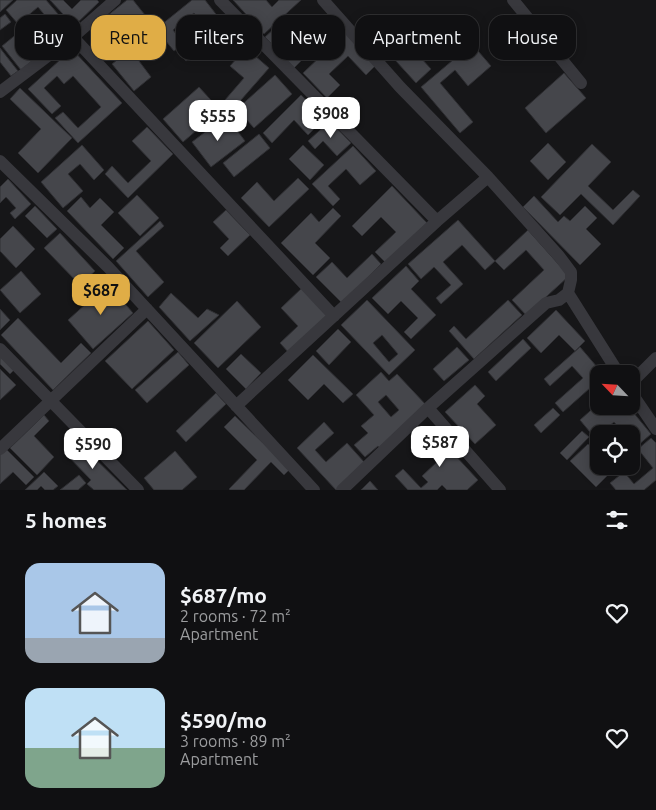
<!DOCTYPE html>
<meta charset="utf-8">
<style>
body{margin:0;font-family:Ubuntu,sans-serif;background:#19191b;color:#f1f3f6;height:100vh;display:flex;flex-direction:column;font-size:19px;white-space:nowrap}
*{box-sizing:border-box;margin:0}
p{font-size:16px;color:#9c9d9f}
.icon{flex:none;width:28px;height:28px;fill:none;stroke:currentColor;stroke-width:2;stroke-linecap:round;stroke-linejoin:round}
.map{position:relative;height:490px;overflow:hidden}
.details{display:flex;flex-direction:column;background:#101012;flex:1}
.details>*{flex:none}
.guide{position:absolute;left:15px;top:15px;width:626px;height:45px;display:flex;gap:10px}
.needle{width:32px;rotate:295deg}
.controls{position:absolute;left:590px;top:365px;display:grid;gap:10px}
.controls a{display:grid;place-items:center;width:50px;height:50px;border-radius:10px;background:#101012;box-shadow:0 2px 12px #0003,0 0 0 1px #303032;font-size:25px}
.price{position:absolute;translate:-50% -42px;padding:0 11px;border-radius:10px;background:#fff;color:#222;font-size:16px;line-height:32px;filter:drop-shadow(0 1px 2px #0008)}
.price::after{content:'';position:absolute;left:50%;top:30px;width:15px;height:11px;margin-left:-8px;background:inherit;clip-path:polygon(0 0,100% 0,50% 100%)}
.price.current{background:#e0ad46;color:#111}
ul{padding:0;list-style:none}
li{display:flex;align-items:center;gap:15px;height:125px;padding:0 25px}
li span{display:grid;place-items:center;flex:none;width:140px;height:100px;border-radius:15px;color:#555}
li>.icon{margin-inline-start:auto}
span .icon{width:60px;height:60px;fill:#fffc;stroke-width:1}
li b{font-size:21px}
h2{display:flex;justify-content:space-between;align-items:center;height:60px;padding:0 25px;font-size:21px}
.tag{padding:0 18px;border-radius:15px;background:#101012;box-shadow:0 2px 12px #0003,0 0 0 1px #303032;font-size:18px;line-height:45px}
.tag.current{background:#e0ad46;color:#111}
.map>svg:first-child{display:block}
</style>
<div class="map">
<svg width="656" height="490" viewBox="0 0 656 490">
<rect width="100%" height="100%" fill="#161618"/>
<path fill="#45464b" stroke="#303034" fill-rule="evenodd" d="M0,0H13L0,12Z
M17,0H46L71,29L47,49L33,31L48,19L38,7L18,24L6,10Z
M50,0H63L72,9L81,0H97L99,2L74,26Z
M127,0H133L153,25L137,38L130,28L122,34L107,16Z
M192,0H205L219,18L206,28L194,13L173,30L184,44L174,51L156,29Z
M233,0H266L272,7L279,0H301L264,34Z
M5,14L11,22L0,30V18Z
M438,14L461,38L440,58L417,34Z
M288,16L302,31L293,40L308,54L294,68L265,37Z
M225,20L244,43L231,54L216,36L186,61L181,55Z
M390,24L431,69L416,83L375,38Z
M24,28L43,52L21,70L2,46Z
M345,33L376,65L366,75L348,56L329,74L340,85L327,98L303,73Z
M139,43L145,50L136,57L151,77L134,91L112,64Z
M472,44L491,66L468,86L455,70L440,83L473,122L460,133L421,87Z
M0,48L18,71L11,76L0,62Z
M246,48L269,68L234,108L225,100L244,78L230,66Z
M72,49L122,103L78,143L55,118L63,112L78,128L101,107L73,76L64,84L57,76L44,88L61,106L52,114L28,89Z
M564,73L586,98L546,133L525,108Z
M275,75L292,94L254,128L237,109Z
M199,87L220,110L183,142L163,119Z
M20,88L72,138L38,173L18,153L41,129L10,99Z
M301,95L325,118L308,135L294,120L272,143L263,133Z
M226,116L245,141L211,167L192,142Z
M330,121L351,143L337,156L323,141L315,149L308,141Z
M147,127L173,154L128,198L105,174L112,166L128,183L151,161L132,141Z
M259,134L270,148L234,177L223,163Z
M548,143L566,162L548,180L530,161Z
M592,144L611,162L588,186L613,210L633,190L640,196L613,225L581,194L560,215L541,197Z
M82,145L104,170L94,180L80,164L68,174L83,191L63,208L41,182Z
M303,145L324,165L310,180L289,159Z
M353,146L376,171L360,185L346,169L328,186L340,199L333,206L312,184Z
M298,178L309,189L269,227L241,198L257,182L274,201Z
M8,179L31,204L15,219L10,213L16,208L6,197L0,203V187Z
M392,186L427,223L386,263L375,252L396,232L381,217L362,236L352,226Z
M137,195L159,218L140,236L118,213Z
M534,196L558,222L564,216L570,221L585,206L597,218L586,229L601,244L580,265L523,207Z
M81,197L90,208L100,198L114,212L101,225L124,248L113,259L67,211Z
M35,206L57,229L47,238L25,216Z
M333,208L341,216L315,243L330,258L313,275L281,243L311,213L319,222Z
M226,210L250,235L228,256L220,248L229,239L213,222Z
M458,220L495,261L485,270L462,245L443,262L463,284L441,304L436,298L451,285L434,267L421,279L408,264Z
M160,221L164,226L136,251L164,282L148,297L116,261Z
M13,226L35,249L16,268L0,251V239Z
M528,230L569,276L526,315L512,300L544,270L526,250L504,270L495,261Z
M60,233L95,271L80,285L44,248Z
M372,254L381,264L342,303L316,277L332,262L347,278Z
M406,266L419,281L411,289L436,315L411,339L404,332L418,318L401,301L388,314L372,298Z
M21,271L41,294L20,313L0,290Z
M108,284L133,313L93,349L68,320Z
M303,287L329,316L289,353L280,343L298,326L281,308Z
M171,293L198,318L207,309L219,315L190,341L159,307Z
M367,300L415,350L389,375L341,325ZM382,335L398,354L389,362L373,343Z
M508,300L522,315L474,359L449,331L454,326L466,339Z
M237,301L261,327L218,368L194,343Z
M0,309L10,320L0,330Z
M556,310L585,341L575,351L559,335L541,353L527,338Z
M18,318L61,363L81,343L91,353L53,390L1,335Z
M148,321L174,350L132,389L105,361Z
M338,329L351,342L329,365L316,351Z
M523,339L531,348L496,381L488,372Z
M457,347L469,360L444,381L433,369Z
M580,347L603,374H599V380L563,412L555,403L583,378L572,366L550,386L544,379Z
M178,352L189,365L147,403L135,390Z
M0,354L15,369L10,374L0,364Z
M241,354L261,373L246,389L226,369Z
M313,355L353,394L343,403L324,384L308,400L288,380Z
M0,369L16,385L0,400Z
M381,372L389,381L397,374L427,406L380,448L378,446L365,457L354,445L368,433L361,426L374,415L356,395ZM386,395L399,410L391,417L378,402Z
M599,381V401L589,390Z
M475,385L485,396L477,404L496,425L475,444L445,412Z
M216,393L226,404L186,442L176,431Z
M599,403V406H628L651,434L636,447L631,442V434H624L614,422L600,434H599L595,438L580,420Z
M553,408L560,415L541,433L534,425Z
M44,415L49,421L34,436L54,457L37,475L10,448Z
M235,416L290,469L284,475L271,462L244,490H230L229,489L257,460L224,427Z
M324,422L334,433L315,450L326,462L347,443L365,463L336,490L297,448Z
M429,427L478,480L467,490H447L442,485L437,490H408L395,476L403,469L421,488L428,482L422,476L438,461L417,438Z
M582,431L589,437L567,460L560,453Z
M651,438L656,443V480L644,490H616L610,483L624,472L634,484L653,468L638,449Z
M77,441L127,490H94L87,484L91,480L65,453Z
M588,444L599,455V466H609L613,470L596,487L570,461Z
M6,449L34,477L26,485L13,472L0,484V455Z
M175,451L197,477L182,490H154L144,478Z
M44,472L58,486L53,490H45L41,486L37,490H25Z
M79,475L86,483L78,490H60Z
M370,481L378,490H361Z"/>
<g fill="none" stroke-linecap="round" stroke-linejoin="round">
<path stroke="#38383d" stroke-width="12" d="M220,0L437,221
M323,0L400,87L488,177L559,256L571,272V280L568,293
M513,0L581,83
M73,37L334,316
M0,92L73,37L115,0
M0,161L108,267L314,490
M0,349L138,490
M631,383L656,358
M631,392L656,429
M236,406L437,221L488,177
M428,408L500,490
M0,449L147,309
M342,490L428,408L546,303L559,300L568,293L619,374"/>
</g>
</svg>
<div class="controls">
<a><svg class="needle" viewBox="-14 -14 28 28"><path d="M0-13l5 13h-10z" fill="#e53935"/><path d="M0 13l5-13h-10z" fill="#9c9d9f"/></svg></a>
<a><svg class="icon" aria-label="locate" viewBox="0 0 24 24"><circle cx="12" cy="12" r="6"/><path d="M12 2v4M12 18v4M2 12h4M18 12h4"/></svg></a>
</div>
<b class="price" style="left:331px;top:139px">$908</b>
<b class="price" style="left:218px;top:142px">$555</b>
<b class="price current" style="left:101px;top:316px">$687</b>
<b class="price" style="left:440px;top:468px">$587</b>
<b class="price" style="left:93px;top:470px">$590</b>
<div class="guide">
<a class="tag">Buy</a>
<a class="tag current">Rent</a>
<a class="tag">Filters</a>
<a class="tag">New</a>
<a class="tag">Apartment</a>
<a class="tag">House</a>
</div>
</div>
<section class="details">
<h2>5 homes<svg class="icon" aria-label="filters" viewBox="0 0 24 24"><path d="M4 7h16M4 17h16"/><circle cx="9" cy="7" r="2"/><circle cx="15" cy="17" r="2"/></svg></h2>
<ul>
<li><span style="background:linear-gradient(#a9c7e8 75%,#9aa5b1 0)"><svg class="icon" aria-label="home" viewBox="0 0 24 24"><path d="M3 11l9-7 9 7M6 9v11h12V9"/></svg></span><div><b>$687/mo</b><p>2 rooms · 72 m²</p><p>Apartment</p></div><svg class="icon" aria-label="heart" viewBox="0 0 24 24"><path d="M12 20l-8-8c-3-5 5-10 8-4 3-6 11-1 8 4z"/></svg></li>
<li><span style="background:linear-gradient(#bfe0f5 60%,#7fa58c 0)"><svg class="icon" aria-label="home" viewBox="0 0 24 24"><path d="M3 11l9-7 9 7M6 9v11h12V9"/></svg></span><div><b>$590/mo</b><p>3 rooms · 89 m²</p><p>Apartment</p></div><svg class="icon" aria-label="heart" viewBox="0 0 24 24"><path d="M12 20l-8-8c-3-5 5-10 8-4 3-6 11-1 8 4z"/></svg></li>
</ul>
</section>
